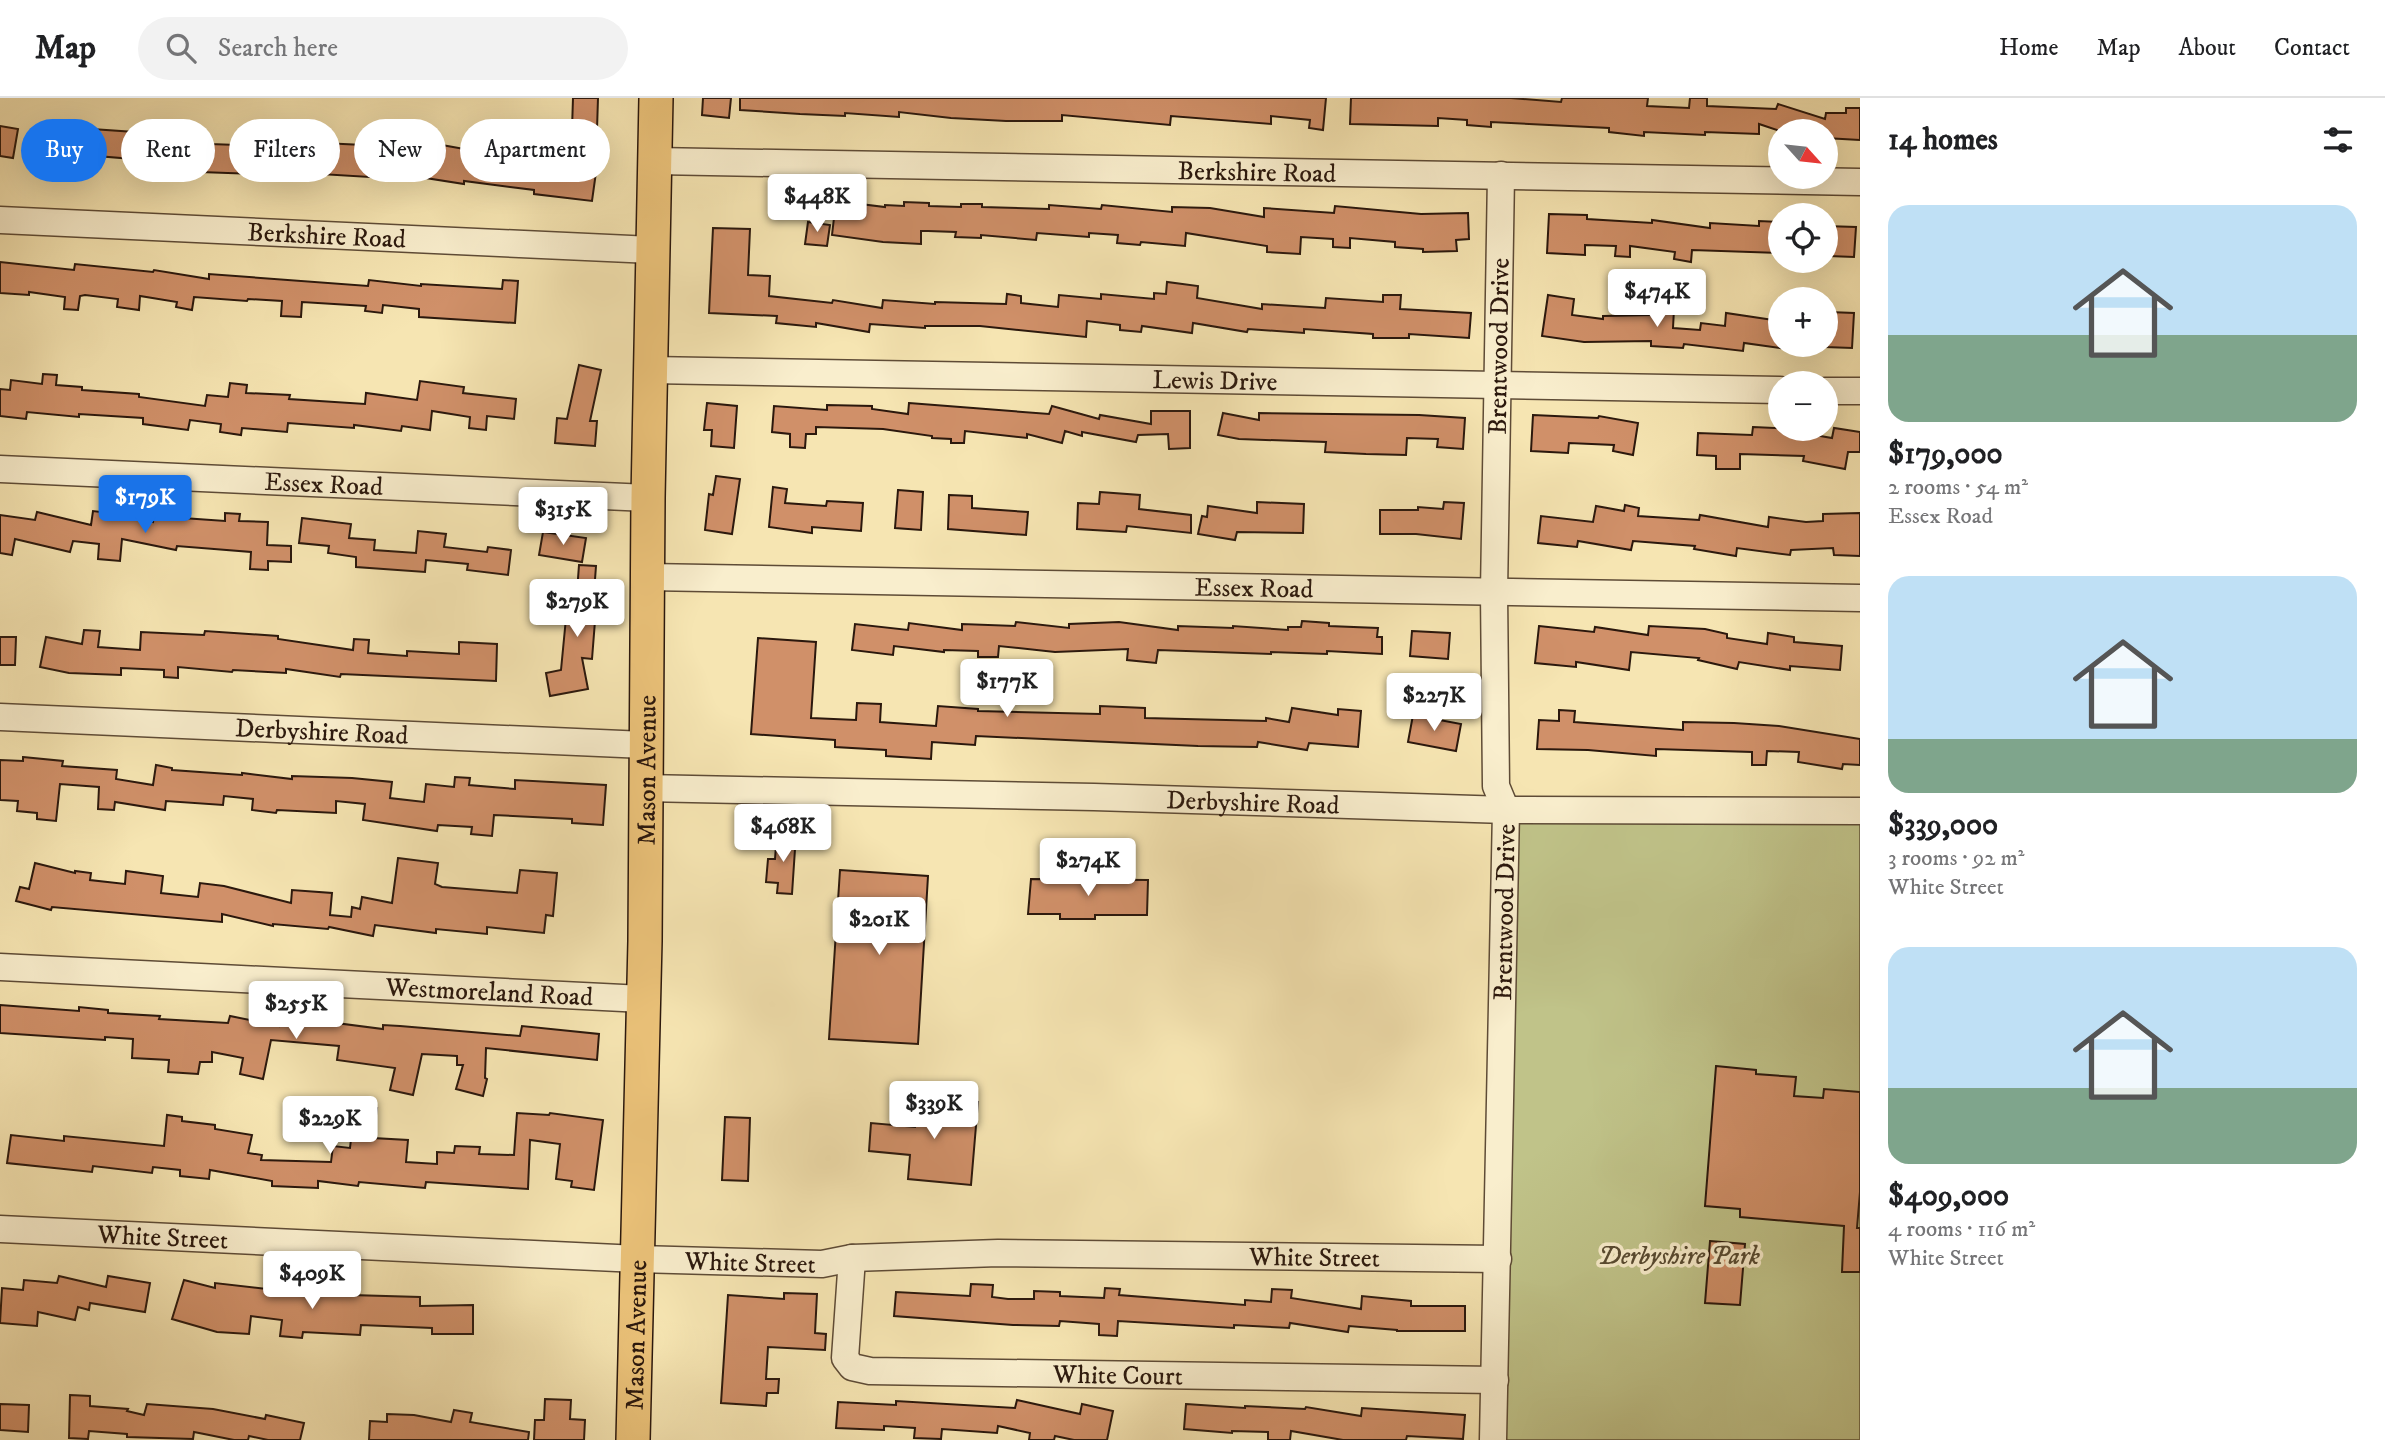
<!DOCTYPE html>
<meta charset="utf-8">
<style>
body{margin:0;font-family:"IM FELL DW Pica",serif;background:#f2f2f2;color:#202124;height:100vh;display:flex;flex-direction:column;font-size:26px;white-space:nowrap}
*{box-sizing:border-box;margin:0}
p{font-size:23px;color:#757577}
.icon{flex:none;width:38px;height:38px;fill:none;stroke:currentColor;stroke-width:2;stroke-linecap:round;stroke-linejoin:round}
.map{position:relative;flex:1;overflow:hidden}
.details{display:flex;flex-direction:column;background:#fff;width:525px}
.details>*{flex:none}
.guide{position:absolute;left:21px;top:21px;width:665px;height:63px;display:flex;gap:14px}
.needle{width:46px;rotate:117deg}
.tools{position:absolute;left:1768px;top:21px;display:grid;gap:14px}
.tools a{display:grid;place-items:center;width:70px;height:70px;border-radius:50%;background:#fff;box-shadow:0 7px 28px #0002;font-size:35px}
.price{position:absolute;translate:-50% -60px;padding:0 16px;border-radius:7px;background:#fff;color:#222;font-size:23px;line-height:46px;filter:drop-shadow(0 2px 4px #0008)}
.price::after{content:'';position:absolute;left:50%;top:42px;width:21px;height:16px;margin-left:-10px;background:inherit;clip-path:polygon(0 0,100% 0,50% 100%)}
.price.active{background:#1a73e8;color:#fff}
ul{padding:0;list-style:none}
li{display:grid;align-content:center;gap:14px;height:371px;padding:0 28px}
li span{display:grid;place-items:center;height:217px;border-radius:21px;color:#555}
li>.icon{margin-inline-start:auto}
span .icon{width:126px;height:126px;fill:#fffc;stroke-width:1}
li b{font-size:30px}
h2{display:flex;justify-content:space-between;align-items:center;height:84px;padding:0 28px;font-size:30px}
.pill{padding:0 24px;border-radius:32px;background:#fff;box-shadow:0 7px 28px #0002;font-size:24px;line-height:63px}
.pill.active{background:#1a73e8;color:#fff}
header{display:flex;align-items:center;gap:42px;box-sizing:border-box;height:98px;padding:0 35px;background:#fff;border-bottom:2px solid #e0e0e0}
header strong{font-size:33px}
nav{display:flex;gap:38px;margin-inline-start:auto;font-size:24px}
.search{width:490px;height:63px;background:#f2f2f2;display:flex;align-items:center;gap:18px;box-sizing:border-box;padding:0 24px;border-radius:38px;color:#757577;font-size:26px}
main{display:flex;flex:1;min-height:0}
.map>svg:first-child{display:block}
</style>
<header>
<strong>Map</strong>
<div class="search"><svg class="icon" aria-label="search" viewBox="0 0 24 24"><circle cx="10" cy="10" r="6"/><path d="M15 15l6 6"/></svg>Search here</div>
<nav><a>Home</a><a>Map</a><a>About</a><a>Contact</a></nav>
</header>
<main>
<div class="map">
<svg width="1860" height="1342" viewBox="0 0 1860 1342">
<rect width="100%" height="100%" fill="#f6e5b2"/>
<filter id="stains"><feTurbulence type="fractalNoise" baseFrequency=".00286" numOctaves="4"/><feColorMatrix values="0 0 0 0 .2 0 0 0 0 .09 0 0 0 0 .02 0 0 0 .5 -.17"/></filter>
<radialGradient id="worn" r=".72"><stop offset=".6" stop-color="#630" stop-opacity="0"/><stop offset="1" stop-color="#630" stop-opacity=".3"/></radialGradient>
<path fill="#c0c389" stroke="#766e4b" stroke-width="2" d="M1506,712L1860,713V1342H1493Z"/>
<path fill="#d09069" stroke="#2b180d" stroke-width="2" d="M573,0H598L597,32L572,31Z
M703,0H731L729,20L702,17Z
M740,0H1326L1323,32L1309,30L1310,22L1271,18V26L1171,18L1170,27L1062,17V23H1006L951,20L899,14V19L845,15V18L800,16L740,12Z
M1351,0H1511L1561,4L1562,0H1648L1647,8L1689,10L1690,0H1707V8L1776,11L1778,6L1825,21L1826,15H1846V10H1860V42L1825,40V33H1780L1759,26V36L1705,34V37L1644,34V38L1609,34V30L1491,24V29L1467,27V22L1438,20V28L1350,26Z
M0,28L18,31L13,60L0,58Z
M63,29L149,35V39L210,46L237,47L238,41L322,50L323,45L363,47V52L434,57L436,46L470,52L469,56L501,60L504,38L527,41L524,65L573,72L574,64L597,67L592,103L534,96V92L464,83V86L419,79V82L304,75L303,79L256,74L255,76L200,74L156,69L157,63L60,55Z
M836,103L885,109V107L904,108V104L929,105V108L961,109V106H982V109L1049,111V107L1101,111L1102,107L1172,114V109L1210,110L1264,119V110L1334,115L1335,108L1421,116L1468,115L1469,141L1456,142L1457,153L1423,154V151L1395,149V144L1350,140V150L1333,149V141L1301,139L1300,156L1267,154V148L1186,135L1185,148L1141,144L1140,147L1117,145L1118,137L1089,135V139L1037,135L1036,142L981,137V140L955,139L956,134L928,133H921V146L883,144L832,137Z
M1549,116L1587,117V121L1652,125V122L1710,130V125L1759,128V123L1780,124V155L1692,152L1691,164L1674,161L1675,154L1630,148V159L1615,158L1616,148L1585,147V157L1547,155Z
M808,124L830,127L827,148L805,146Z
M1825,128L1856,129L1854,159L1829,158V156L1825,155Z
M713,130L750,131L748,177L770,178L769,198L832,205L833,202L882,210L883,202L935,206V204L1006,206L1007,196L1021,198V205L1058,209L1059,197L1101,201V196L1154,201V195L1166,196L1167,184L1198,188L1197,200L1262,211V206L1325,210L1326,200L1383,204V197H1401L1400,211L1471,215L1469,240L1409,236V240H1373V236L1304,231V235L1248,231L1247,234L1193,225L1192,235L1142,228L1141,234L1120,232V227L1087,223L1086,239L980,228H925V230L870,226L869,234L816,225V229L776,225L777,218L709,215Z
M0,164L74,172L75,166L153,174L154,172L209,181V176L368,188L369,182L421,188V186L502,191L503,182L518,183L515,225L419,219V211L383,207L382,215L365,213L366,208L302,204L301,219L281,218L282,203L248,201L247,203L194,199L192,212L176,209L177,204L140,198L139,212L117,209L118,201L85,197L80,198L78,212L64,211L65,199L29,194V197L0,195Z
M1548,197L1574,201L1572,217L1603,221V218L1653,217L1654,210L1674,211L1673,230L1700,232L1701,225L1725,228L1726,215L1780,223V250L1744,245L1743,253L1684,246L1683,250L1651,248V243L1584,244L1542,238Z
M1829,214L1854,215L1852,250L1825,249V223H1828Z
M579,267L601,272L590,323H597L595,348L555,345L557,320L567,321Z
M43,276L57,277L56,287L82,289V292L139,296V299L205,308L207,297L228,299L230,285L247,287L246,295L290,297L289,301L365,306L366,295L417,302L420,283L464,289L463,295L516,301L514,321L487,318L486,332L469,330L470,319L432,313L430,332L402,328L401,333L354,327V330L288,325L287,334L242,330L241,337L220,334L221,326L190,322L188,332L143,326V320L79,316V319L27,314L26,321L0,318V291L10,292L11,282L42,286Z
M707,305L737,308L734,350L711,348L712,332H704Z
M909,305L1049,316L1052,308L1099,321L1100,317L1151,326V313H1190V350L1169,351L1168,336L1138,337L1136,344L1082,334V338L1065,333L1062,345L1027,336V340L965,333L964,345H951V341L932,340V338L883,331L816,329V336H806L805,350L790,349V336L772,334L774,308L827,312V307L872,308V311L908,316Z
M1223,315L1259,322V315L1419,317L1465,320L1463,351L1437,349L1438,341L1407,340L1406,357L1366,356L1325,354L1326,344L1239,341L1218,337Z
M1533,317L1598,320L1599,318L1638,325L1633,357L1613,353L1614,347L1569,345L1568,355L1531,353Z
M1753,329L1797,331V334L1832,340L1834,330L1860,334V354H1848L1845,371L1803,363L1804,358L1740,356V371H1716V358L1697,357L1698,335L1752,337Z
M716,378L740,381L732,436L705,432L709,396L713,397Z
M773,389L787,391L785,405L826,408L827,403L863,405L861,433L812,429V435L769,429Z
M898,392L923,394L921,432L895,430Z
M1100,394L1140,397L1139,411L1191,417V435L1127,428L1126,434L1077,431L1078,405L1099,406Z
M949,397L972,398V410L1028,414L1026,437L948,431Z
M1257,404L1304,406L1303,435L1237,434L1235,442L1198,436L1202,418L1207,419L1208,408L1257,415Z
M1444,404L1464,405L1461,441L1416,436H1380V412H1418V409L1443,411Z
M1625,407L1639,410L1638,418L1699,422L1700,417L1768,429L1769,419L1806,424L1823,423V416L1860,415V458L1834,457L1833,450L1791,452L1790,457L1737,450L1736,458L1694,451L1695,448L1633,443L1631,452L1578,443L1577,449L1538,445L1541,418L1593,424L1596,408L1624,413Z
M155,412L183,418V420L225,423V415L240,416L239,423L268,424L267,447L291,448V464L268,463V472L250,471L251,454L177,448L176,452L122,441L120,463L98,461L99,446L73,443L70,454L15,441L12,457L0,455V417L35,422L37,414L91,427L93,413L125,417V419L153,424Z
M302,420L351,426L349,440L375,442L374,452L416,455L418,433L446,436L444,449L487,454L488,449L511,452L508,477L467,472L468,466L426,462L425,474L356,469V459L328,455L329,448L299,445Z
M543,434L586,440L582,464L539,457Z
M579,467L596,468L592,522L595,523L592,561L582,560L588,591L550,598L546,575L561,572L566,520L575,521Z
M1302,523L1329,525V528L1378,530L1377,539H1382V556L1327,553V556L1271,554V556L1158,552L1156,565L1127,562L1128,551L1055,554L999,548L998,559H978V553L944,552V554L894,548L893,557L852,552L855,526L908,532L909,525L962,532V526L1015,528L1016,524L1069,530V526L1119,524L1178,532V528L1233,530V528L1288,532V529H1301Z
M1539,528L1594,534L1595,529L1648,537L1649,528L1705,531L1727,536V540L1767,546L1768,535L1794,539V544L1842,548L1840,572L1790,568V572L1739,564L1737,571L1698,562L1699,560L1631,554L1629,572L1576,564V569L1535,565Z
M84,532L100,533L98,549L140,552L141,534L204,537L205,533L278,538V541L353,552L354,541L369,542L368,555L407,558V553L459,556V544L497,546L496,583L341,576L340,579L286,571V575L233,572L232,574L178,569V580L164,579V572L121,570V577L69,575L40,569L46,539L82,546Z
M1412,533L1450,535L1448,561L1410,558Z
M0,539H16L15,567H0Z
M758,540L816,544L811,620L856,622L857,605L881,606L880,624L936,628L938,608L978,611V613L1100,616V608L1145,610V620L1266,623V620L1289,624L1292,610L1338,617V611L1361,613L1358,649L1309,645L1307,652L1258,644L1257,649L1198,648L976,638L975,647L932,644L931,661L886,658V652L835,649V642L751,636Z
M1559,612L1575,613L1574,624L1683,632V624L1734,625L1779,628L1860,641V667L1843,666L1842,671L1798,664L1799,654L1767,653L1766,667H1752V654L1656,651V658L1588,652L1537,651L1539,622L1559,623Z
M1413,617L1461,626L1456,653L1408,644Z
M23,659L63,663L62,668L117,672L116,681L153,687L156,667L172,670V672L242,677V675L292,681V678L352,680L392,684L390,700L424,704L426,686L454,689L455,679L470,680L469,687L515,691V682L606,687L603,727L572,725V721L494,717L492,738L471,736L472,729L438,727L437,733L363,722L365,706L336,703V715L277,712L276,715L252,712L253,701L224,698L223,707L166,703L165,712L115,704L114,712L98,711L99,689L60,686L56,723L37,721V715L17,713L18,703L0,702V662L23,663Z
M777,735L796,736L792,796L777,795L778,785L766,784L768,761H775Z
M398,760L438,765L435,786L442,789L517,795L520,772L557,775L553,818L546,817L544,835L487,829V836L436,831V835L375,827L373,838L329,829L328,831L273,826V828L222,816V824L52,809L51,812L16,803L20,789L29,791L35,765L75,775V773L91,775L90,782L125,786L126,773L163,778L161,795L198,799L200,785L224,788L291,805L292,792L332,795L330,817L351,819L352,809L360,811L362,799L392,805Z
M840,772L928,778L918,946L829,941Z
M1031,781L1148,782L1147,817H1095V821H1060V816H1028Z
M0,907L79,913V909L108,912V915L160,918L159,921L228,925L230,918L279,928L280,917L321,921V923L383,931V927L400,928L520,938L522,928L599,936L597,962L486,950L485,980L487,981L483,998L456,991L463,967H457V958L422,956L413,997L390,992L395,970L337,962L339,948L271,942L263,981L240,976L243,960L212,954V964H200L198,976L168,974L169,962L132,960L133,941L105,939V942L0,935Z
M1716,968L1756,972V976L1796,979L1794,998L1823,1000L1824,991L1860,994V1094L1857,1130H1860V1174H1842L1844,1128L1740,1119V1111L1705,1108Z
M918,999L978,1004L971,1087L908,1081L910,1057L869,1053L871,1025L915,1029Z
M355,1007L377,1010L373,1040L408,1042L406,1064L437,1066V1054L454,1055L455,1048L480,1049L479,1056L514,1057L517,1015L549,1017L550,1015L603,1022L594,1092L571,1089L572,1083L556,1081L560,1046L530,1042L528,1091L426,1084L425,1090L359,1084L358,1088L318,1083V1090L272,1088V1083L210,1072L209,1081L180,1078V1072L153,1069L152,1075L93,1068L92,1074L7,1065L11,1037L64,1043V1038L164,1048L167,1017L182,1019V1023L215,1027V1031L252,1037L248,1055L262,1057L261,1062L331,1064L333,1048L350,1050Z
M725,1019L750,1020L748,1083L722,1082Z
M1710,1143L1745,1146L1740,1207L1705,1205Z
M59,1178L106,1189L108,1178L150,1185L145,1214L90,1205L89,1212L78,1209L75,1222L38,1214L37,1228L0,1225L2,1190L23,1192L24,1182L57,1185Z
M184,1182L215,1190V1185L327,1198V1193L352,1194L351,1197L420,1199V1208L473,1207V1236H432V1230L361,1227L360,1237L303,1234L302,1240L280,1238L282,1222L251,1218L249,1236L217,1234L172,1221Z
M971,1186L993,1187L992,1199L1008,1201H1034V1193L1060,1194V1198L1104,1200L1105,1190L1120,1191L1119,1197L1245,1207V1202L1271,1204L1272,1191L1292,1192L1291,1200L1361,1211L1362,1198L1411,1203V1208H1465V1233H1397V1232L1349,1228L1348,1234L1290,1225L1289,1230L1234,1227V1230L1118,1223L1117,1238L1099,1237V1226L1060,1223L1059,1228L1013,1227L894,1218L896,1194L970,1198Z
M784,1195L817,1196L815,1235L826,1236L825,1252L768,1249L766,1281H779L778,1295H767L766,1308L721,1305L728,1197L784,1201Z
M70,1297L90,1298V1308L128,1311L127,1313L144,1317L147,1306L213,1311L265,1321L266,1317L304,1325L300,1342H268L249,1338L248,1342H234L194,1334L193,1341L127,1339V1336L89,1333L88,1341L69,1340Z
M545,1301L571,1302L570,1321L585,1322L584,1342H534L535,1322H544Z
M1017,1302L1080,1316L1082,1306L1113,1313L1107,1342H1074L1055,1338L1054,1342H1029L1030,1335L998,1328L997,1335L942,1331L941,1341L914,1340L915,1330L884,1328V1332L836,1330L838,1304L896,1307V1303L1015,1310Z
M0,1306L29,1307L28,1334L0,1332Z
M1186,1306L1245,1310V1308L1305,1311L1306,1309L1361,1318L1362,1310L1465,1317L1463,1341L1407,1338L1406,1342H1343L1291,1333L1290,1342H1268V1334L1232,1333V1335L1184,1331Z
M454,1312L472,1315L470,1324L529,1334L528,1342H369L370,1323L387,1324V1316L414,1317L451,1324Z"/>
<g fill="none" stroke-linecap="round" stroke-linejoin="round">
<g stroke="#5e4b36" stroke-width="29">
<g id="minor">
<path id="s1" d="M655,63L1860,84"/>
<path id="s2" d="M0,122L652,152"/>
<path id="s3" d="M650,272L1780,292"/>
<path d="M1825,293H1860"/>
<path id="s4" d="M0,371L648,400"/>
<path id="s5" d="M647,479L1860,500"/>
<path id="s6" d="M0,619L645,647"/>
<path id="s7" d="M644,690L1094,699L1506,712L1860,713"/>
<path id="s8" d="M0,869L643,901"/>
<path id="s9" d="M0,1131L638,1161L822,1166L852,1160L998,1155L1498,1161"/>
<path id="s10" d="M852,1160L845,1260L852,1269L870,1273L1495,1282"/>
<path id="s11" d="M1493,1342L1506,712L1496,688L1494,494L1501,77"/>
</g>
</g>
<g stroke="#2b180d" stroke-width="36">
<g id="major">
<path id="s12" d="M633,1342L645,843L648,400L656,0"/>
</g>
</g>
<use href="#minor" stroke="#f9eecd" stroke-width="26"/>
<use href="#major" stroke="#ebc279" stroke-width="33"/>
</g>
<g text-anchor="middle" stroke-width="7" stroke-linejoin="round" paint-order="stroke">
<g font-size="26" fill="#2b180d" stroke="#f9eecd">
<text dy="9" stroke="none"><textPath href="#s1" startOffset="602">Berkshire Road</textPath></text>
<text dy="9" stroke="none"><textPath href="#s2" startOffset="327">Berkshire Road</textPath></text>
<text dy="9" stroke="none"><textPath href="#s11" startOffset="1096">Brentwood Drive</textPath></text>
<text dy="9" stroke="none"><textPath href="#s3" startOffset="565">Lewis Drive</textPath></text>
<text dy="9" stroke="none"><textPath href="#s4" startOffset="324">Essex Road</textPath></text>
<text dy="9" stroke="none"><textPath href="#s5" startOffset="607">Essex Road</textPath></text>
<text dy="9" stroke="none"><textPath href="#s6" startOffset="322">Derbyshire Road</textPath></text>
<text dy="9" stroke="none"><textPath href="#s12" startOffset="670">Mason Avenue</textPath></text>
<text dy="9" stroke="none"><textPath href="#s7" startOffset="609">Derbyshire Road</textPath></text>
<text dy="9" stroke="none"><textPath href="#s11" startOffset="528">Brentwood Drive</textPath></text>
<text dy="9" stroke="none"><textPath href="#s8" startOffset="490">Westmoreland Road</textPath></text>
<text dy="9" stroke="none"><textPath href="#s9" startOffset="163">White Street</textPath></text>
<text dy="9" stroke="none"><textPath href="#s9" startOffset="1316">White Street</textPath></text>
<text dy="9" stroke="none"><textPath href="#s9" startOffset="751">White Street</textPath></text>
<text dy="9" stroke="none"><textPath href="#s12" startOffset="105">Mason Avenue</textPath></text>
<text dy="9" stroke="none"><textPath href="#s10" startOffset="378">White Court</textPath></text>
</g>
<g font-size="26" font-style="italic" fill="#584b32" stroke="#f9eecd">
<text x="1679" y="1166">Derbyshire Park</text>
</g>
</g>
<rect width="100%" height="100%" filter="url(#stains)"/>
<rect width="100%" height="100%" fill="url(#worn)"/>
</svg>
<div class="tools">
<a><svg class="needle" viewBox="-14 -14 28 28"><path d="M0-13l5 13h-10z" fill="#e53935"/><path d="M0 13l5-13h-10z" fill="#757577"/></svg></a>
<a><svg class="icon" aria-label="locate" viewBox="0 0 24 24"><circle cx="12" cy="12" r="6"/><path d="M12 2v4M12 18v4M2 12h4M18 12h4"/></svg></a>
<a>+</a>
<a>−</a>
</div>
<b class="price" style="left:817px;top:136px">$448K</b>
<b class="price" style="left:1657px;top:231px">$474K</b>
<b class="price active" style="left:145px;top:437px">$179K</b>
<b class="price" style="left:563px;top:449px">$315K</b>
<b class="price" style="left:577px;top:541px">$279K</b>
<b class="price" style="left:1007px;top:621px">$177K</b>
<b class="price" style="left:1434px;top:635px">$227K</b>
<b class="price" style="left:783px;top:766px">$468K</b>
<b class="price" style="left:1088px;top:800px">$274K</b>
<b class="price" style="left:879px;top:859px">$201K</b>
<b class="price" style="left:296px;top:943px">$255K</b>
<b class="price" style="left:934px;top:1043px">$339K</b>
<b class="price" style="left:330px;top:1058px">$229K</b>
<b class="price" style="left:312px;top:1213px">$409K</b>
<div class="guide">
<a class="pill active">Buy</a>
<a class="pill">Rent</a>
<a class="pill">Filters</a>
<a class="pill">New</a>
<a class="pill">Apartment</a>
</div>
</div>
<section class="details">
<h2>14 homes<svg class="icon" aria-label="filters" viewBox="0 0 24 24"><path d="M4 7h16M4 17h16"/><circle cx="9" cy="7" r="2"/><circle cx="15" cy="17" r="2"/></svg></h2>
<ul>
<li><span style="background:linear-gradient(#bfe0f5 60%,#7fa58c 0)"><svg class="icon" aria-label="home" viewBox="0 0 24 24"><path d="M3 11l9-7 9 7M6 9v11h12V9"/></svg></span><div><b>$179,000</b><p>2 rooms · 54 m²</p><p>Essex Road</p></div></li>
<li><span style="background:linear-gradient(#bfe0f5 75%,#7fa58c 0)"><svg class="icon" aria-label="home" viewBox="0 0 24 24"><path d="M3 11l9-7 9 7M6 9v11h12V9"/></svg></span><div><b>$339,000</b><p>3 rooms · 92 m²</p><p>White Street</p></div></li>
<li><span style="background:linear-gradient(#bfe0f5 65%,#7fa58c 0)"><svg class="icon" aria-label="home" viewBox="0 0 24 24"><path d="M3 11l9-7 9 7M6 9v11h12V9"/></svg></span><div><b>$409,000</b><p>4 rooms · 116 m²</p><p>White Street</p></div></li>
</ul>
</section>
</main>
